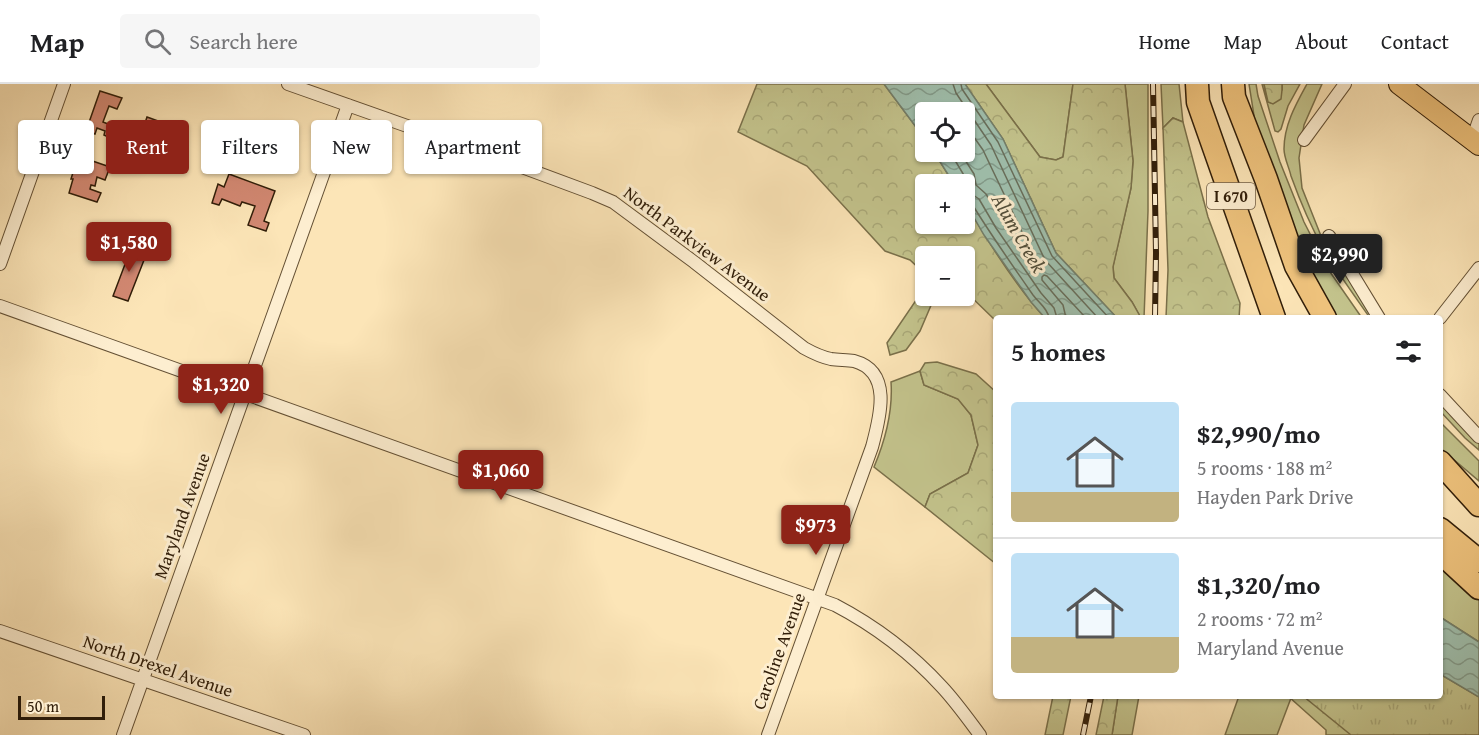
<!DOCTYPE html>
<meta charset="utf-8">
<style>
body{margin:0;font-family:"Gentium Book Plus",serif;background:#f6f6f6;color:#202124;height:100vh;display:flex;flex-direction:column;font-size:22px;white-space:nowrap}
*{box-sizing:border-box;margin:0}
p{font-size:20px;color:#757577}
.icon{flex:none;width:33px;height:33px;fill:none;stroke:currentColor;stroke-width:2;stroke-linecap:round;stroke-linejoin:round}
.map{position:relative;flex:1;overflow:hidden}
.sheet{position:absolute;left:993px;top:231px;width:450px;height:384px;display:flex;flex-direction:column;background:#fff;border-radius:6px;box-shadow:0 2px 4px #0004}
.sheet>*{flex:none}
.hud{position:absolute;left:18px;top:36px;width:570px;height:54px;display:flex;gap:12px}
.buttons{position:absolute;left:915px;top:18px;display:grid;gap:12px}
.buttons a{display:grid;place-items:center;width:60px;height:60px;border-radius:6px;background:#fff;box-shadow:0 2px 4px #0004;font-size:30px}
.scale{position:absolute;left:18px;bottom:15px;width:87px;box-sizing:border-box;padding-left:6px;border:3px solid #311e09;border-top:0;font-size:16px;line-height:21px;white-space:nowrap;color:#311e09;-webkit-text-stroke:4px #fdeed0;paint-order:stroke}
.price{position:absolute;translate:-50% -51px;padding:0 14px;border-radius:6px;background:#8f2418;color:#fff;font-size:20px;line-height:39px;filter:drop-shadow(0 2px 3px #0008)}
.price::after{content:'';position:absolute;left:50%;top:36px;width:18px;height:14px;margin-left:-9px;background:inherit;clip-path:polygon(0 0,100% 0,50% 100%)}
.price.selected{background:#222;color:#fff}
ul{padding:0;list-style:none}
li{display:flex;align-items:center;gap:18px;height:150px;padding:0 18px}
li+li{border-top:2px solid #e0e0e0}
li span{display:grid;place-items:center;flex:none;width:168px;height:120px;border-radius:6px;color:#555}
li>.icon{margin-inline-start:auto}
span .icon{width:72px;height:72px;fill:#fffc;stroke-width:1}
li b{font-size:26px}
h2{display:flex;justify-content:space-between;align-items:center;height:72px;padding:0 18px;font-size:26px}
.tag{padding:0 21px;border-radius:6px;background:#fff;box-shadow:0 2px 4px #0004;font-size:21px;line-height:54px}
.tag.selected{background:#8f2418;color:#fff}
header{display:flex;align-items:center;gap:36px;box-sizing:border-box;height:84px;padding:0 30px;background:#fff;border-bottom:2px solid #e0e0e0}
header strong{font-size:28px}
nav{display:flex;gap:33px;margin-inline-start:auto;font-size:21px}
.search{width:420px;height:54px;background:#f6f6f6;display:flex;align-items:center;gap:15px;box-sizing:border-box;padding:0 21px;border-radius:6px;color:#757577;font-size:22px}
.map>svg:first-child{display:block}
</style>
<header>
<strong>Map</strong>
<div class="search"><svg class="icon" aria-label="search" viewBox="0 0 24 24"><circle cx="10" cy="10" r="6"/><path d="M15 15l6 6"/></svg>Search here</div>
<nav><a>Home</a><a>Map</a><a>About</a><a>Contact</a></nav>
</header>
<div class="map">
<svg width="1479" height="651" viewBox="0 0 1479 651">
<defs>
<pattern id="forest-crowns" width="20" height="18" patternUnits="userSpaceOnUse" patternTransform="scale(1.5)"><rect width="20" height="18" fill="#c3c38c"/><path d="M2 6a3 3 0 1 1 6 0M12 15a3 3 0 1 1 6 0" fill="none" stroke="#a8a777"/></pattern>
<pattern id="park-tufts" width="24" height="20" patternUnits="userSpaceOnUse" patternTransform="scale(1.5)"><rect width="24" height="20" fill="#c3c38c"/><path d="M3 7l-1-3M5 7V3M7 7l1-3M15 17l-1-3M17 17v-4M19 17l1-3" fill="none" stroke="#a8a777"/></pattern>
<pattern id="water-waves" width="16" height="10" patternUnits="userSpaceOnUse" patternTransform="scale(1.5)"><rect width="16" height="10" fill="#9fbfad"/><path d="M0 5q4-4 8 0t8 0" fill="none" stroke="#829b8b"/></pattern>
</defs>
<rect width="100%" height="100%" fill="#fce5b7"/>
<filter id="stains"><feTurbulence type="fractalNoise" baseFrequency=".00333" numOctaves="4"/><feColorMatrix values="0 0 0 0 .2 0 0 0 0 .09 0 0 0 0 .02 0 0 0 .5 -.17"/></filter>
<radialGradient id="worn" r=".72"><stop offset=".6" stop-color="#630" stop-opacity="0"/><stop offset="1" stop-color="#630" stop-opacity=".3"/></radialGradient>
<path fill="#c3c38c" stroke="#7a704a" stroke-width="1.5" d="M986,0H1073L1063,73L1056,76L1040,73Z
M1125,0H1148V127L1144,234H1141L1132,218L1114,194L1113,182L1131,104L1133,77Z
M1161,0H1179L1183,38L1173,34L1163,44Z
M1249,0H1256L1258,12L1280,78L1304,138L1328,185L1362,234H1337L1325,216L1302,175L1256,44Z
M1262,0H1264L1268,18L1282,6V0H1300L1288,22L1281,45L1278,48L1275,47Z
M1307,0H1322L1304,41L1299,74L1302,104L1323,157L1375,234H1370C1354,211 1337,188 1323,164C1310,141 1300,117 1291,92C1289,83 1284,74 1284,65C1284,41 1296,20 1307,0Z
M920,287L924,301L958,315L971,331L978,361L968,389L930,410L925,423L874,383C885,357 893,327 891,298Z
M1440,315L1479,359V366L1465,354L1440,327Z
M1440,338L1479,377V397L1440,364Z
M1440,482L1479,516V558L1440,533Z
M1118,612H1139L1132,651H1112Z
M1239,612H1288L1291,614L1277,651H1225Z"/>
<path fill="url(#forest-crowns)" stroke="#7a704a" stroke-width="1.5" d="M757,0H884L925,55L926,68H934L954,100H926V140H964L965,118C988,158 1014,200 1045,234H996V237L965,207L964,172H926L925,190L910,176L885,167L807,82L738,48Z
M965,0H986L1040,73L1056,76L1063,73L1073,0H1125L1133,77L1131,104L1113,183L1114,194L1132,218L1141,234H1117L1056,169L1003,55Z
M1264,0H1282V6L1281,15L1273,20L1268,18Z
M1173,34L1183,38L1208,133L1240,219L1239,234H1166L1168,186L1163,44Z
M925,203L926,212H935L920,247L906,266L890,271L887,259Z
M937,278L976,290L996,308V480L925,423L930,410L968,389L978,361L971,331L958,315L924,301L920,287L925,279Z
M1053,612H1071L1063,651H1045Z
M1104,612H1118L1112,651H1096Z
M1288,612H1344L1385,651H1326V646Z"/>
<path fill="url(#park-tufts)" stroke="#7a704a" stroke-width="1.5" d="M1440,590L1479,613V651H1351L1303,612H1440Z"/>
<path fill="url(#water-waves)" stroke="#737f6b" stroke-width="1.5" d="M884,0H965L1003,55L1056,169L1117,234H1045L1031,218L984,151L965,118L964,100H954L934,68H964V28H926L925,55Z
M1440,533L1479,558V613L1440,590Z"/>
<g fill="none" stroke-linecap="round" stroke-linejoin="round">
<path stroke="#686e5b" stroke-width="1.5" d="M953,0L956,9L991,61L1045,176L1098,234
M961,0L962,5L998,58L1052,172L1109,234
M950,68L965,93V108L973,111L979,115L996,144L1041,209L1054,224L1057,234
M960,68L974,90L976,101L986,110L1003,139L1028,174L1032,175L1033,171L983,66L964,39
M964,116L969,117L972,120C991,151 1012,181 1033,211C1039,219 1048,225 1049,234
M1066,234L1063,221L1042,196V193L1044,191L1047,192L1086,234"/>
</g>
<path fill="#d28872" stroke="#311e09" stroke-width="1.5" d="M100,7L122,14L117,25L109,22L103,38L118,44L115,56L104,51L105,47L97,44L95,50L86,47Z
M147,33L169,41L166,48L174,51L170,64L162,61L159,70L140,63L141,59L133,56L138,43L143,45Z
M78,72L110,83L105,96L97,93L95,102L91,101L90,105L101,109L97,118L69,109L73,95H71Z
M229,90L275,107L264,137L269,139L266,147L248,141L255,122L242,118L240,122L222,115L219,121L212,119L218,100L224,103Z
M122,162L146,171L128,217L113,212L127,175L118,171Z"/>
<g fill="none" stroke-linecap="round" stroke-linejoin="round">
<g stroke="#645034" stroke-width="14">
<path id="street" d="M288,0L495,73L592,109L613,118L694,178L804,264C813,269 821,273 831,275C838,276 846,276 854,277C894,288 879,336 872,363L768,651
M1304,56L1345,0
M1472,56L1479,36
M1329,152L1379,234
M0,180L64,0
M0,222L835,521C877,543 910,568 942,603C956,618 968,635 980,651
M1440,234L1479,184
M1440,311L1479,353
M0,547L304,651
M123,651L348,21"/>
</g>
<g stroke="#311e09" stroke-width="22">
<path id="primary" d="M1399,0L1479,61"/>
</g>
<g stroke="#311e09" stroke-width="25">
<path id="highway" d="M1197,0L1198,18L1274,234
M1233,0L1234,13L1266,95L1296,182L1325,234
M1440,378L1479,421
M1440,445L1479,477
M1440,468L1479,504"/>
</g>
<use href="#street" stroke="#fdeed0" stroke-width="12"/>
<use href="#primary" stroke="#eec27c" stroke-width="20"/>
<use href="#highway" stroke="#eec27c" stroke-width="22"/>
<g stroke="#311e09" stroke-width="6">
<path id="rail" d="M1153,0L1156,169L1155,234
M1083,651L1091,612"/>
</g>
<use href="#rail" stroke="#fdeed0" stroke-width="4" stroke-dasharray="11" stroke-linecap="butt"/>
</g>
<g text-anchor="middle" stroke-width="6" stroke-linejoin="round" paint-order="stroke">
<rect fill="#fdeed0" stroke="#6e5c45" stroke-width="1.5" x="1207" y="99" width="48" height="26" rx="4.5"/>
<g font-size="16" font-weight="bold" fill="#311e09">
<text x="1231" y="118">I 670</text>
</g>
<g font-size="18" fill="#311e09" stroke="#fdeed0">
<text transform="translate(697 160) rotate(37)" y="6">North Parkview Avenue</text>
<text transform="translate(182 432) rotate(-70)" y="6">Maryland Avenue</text>
<text transform="translate(779 567) rotate(-70)" y="6">Caroline Avenue</text>
<text transform="translate(158 582) rotate(19)" y="6">North Drexel Avenue</text>
</g>
<g font-size="20" font-style="italic" fill="#524e3a" stroke="#fdeed0">
<text transform="translate(1019 149) rotate(60)" y="7">Alum Creek</text>
</g>
</g>
<rect width="100%" height="100%" filter="url(#stains)"/>
<rect width="100%" height="100%" fill="url(#worn)"/>
</svg>
<div class="buttons">
<a><svg class="icon" aria-label="locate" viewBox="0 0 24 24"><circle cx="12" cy="12" r="6"/><path d="M12 2v4M12 18v4M2 12h4M18 12h4"/></svg></a>
<a>+</a>
<a>−</a>
</div>
<div class="scale">50 m</div>
<b class="price" style="left:129px;top:189px">$1,580</b>
<b class="price selected" style="left:1340px;top:201px">$2,990</b>
<b class="price" style="left:221px;top:331px">$1,320</b>
<b class="price" style="left:501px;top:417px">$1,060</b>
<b class="price" style="left:816px;top:472px">$973</b>
<div class="hud">
<a class="tag">Buy</a>
<a class="tag selected">Rent</a>
<a class="tag">Filters</a>
<a class="tag">New</a>
<a class="tag">Apartment</a>
</div>
<section class="sheet">
<h2>5 homes<svg class="icon" aria-label="filters" viewBox="0 0 24 24"><path d="M4 7h16M4 17h16"/><circle cx="9" cy="7" r="2"/><circle cx="15" cy="17" r="2"/></svg></h2>
<ul>
<li><span style="background:linear-gradient(#bfe0f5 75%,#c2b280 0)"><svg class="icon" aria-label="home" viewBox="0 0 24 24"><path d="M3 11l9-7 9 7M6 9v11h12V9"/></svg></span><div><b>$2,990/mo</b><p>5 rooms · 188 m²</p><p>Hayden Park Drive</p></div></li>
<li><span style="background:linear-gradient(#bfe0f5 70%,#c2b280 0)"><svg class="icon" aria-label="home" viewBox="0 0 24 24"><path d="M3 11l9-7 9 7M6 9v11h12V9"/></svg></span><div><b>$1,320/mo</b><p>2 rooms · 72 m²</p><p>Maryland Avenue</p></div></li>
</ul>
</section>
</div>
